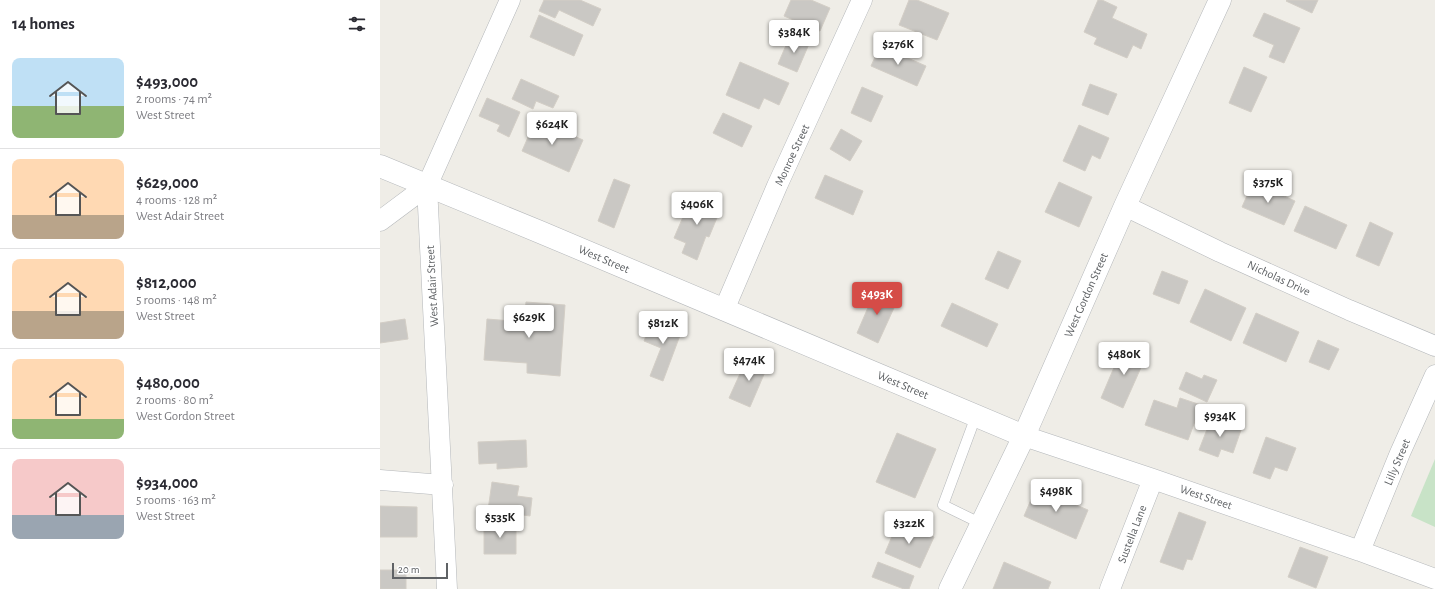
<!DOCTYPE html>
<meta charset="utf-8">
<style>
body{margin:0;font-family:"Alegreya Sans",sans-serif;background:#f2f2f3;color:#2b2b33;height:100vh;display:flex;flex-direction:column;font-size:15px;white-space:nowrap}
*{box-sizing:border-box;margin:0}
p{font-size:13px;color:#7c7c81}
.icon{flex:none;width:22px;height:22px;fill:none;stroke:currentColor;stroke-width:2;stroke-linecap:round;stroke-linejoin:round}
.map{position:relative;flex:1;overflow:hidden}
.panel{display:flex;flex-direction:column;background:#fff;width:380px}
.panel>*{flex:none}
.scale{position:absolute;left:12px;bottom:10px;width:56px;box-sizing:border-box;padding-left:4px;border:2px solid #5f6265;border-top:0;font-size:11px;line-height:14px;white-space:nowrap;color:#5f6265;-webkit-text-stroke:3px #fff;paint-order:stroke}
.price{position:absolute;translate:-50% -34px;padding:0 9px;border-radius:4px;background:#fff;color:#222;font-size:13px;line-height:26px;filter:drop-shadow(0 1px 2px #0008)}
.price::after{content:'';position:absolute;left:50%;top:24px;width:12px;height:9px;margin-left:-6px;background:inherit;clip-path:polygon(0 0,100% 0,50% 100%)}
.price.current{background:#d54c47;color:#fff}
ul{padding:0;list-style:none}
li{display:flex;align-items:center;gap:12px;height:100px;padding:0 12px}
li+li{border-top:1px solid #e1e1e2}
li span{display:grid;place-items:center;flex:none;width:112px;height:80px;border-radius:8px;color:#555}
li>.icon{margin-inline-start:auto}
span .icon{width:48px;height:48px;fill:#fffc;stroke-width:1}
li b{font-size:17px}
h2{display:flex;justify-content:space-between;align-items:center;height:48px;padding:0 12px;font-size:17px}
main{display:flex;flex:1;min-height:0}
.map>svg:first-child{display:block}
</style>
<main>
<section class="panel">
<h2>14 homes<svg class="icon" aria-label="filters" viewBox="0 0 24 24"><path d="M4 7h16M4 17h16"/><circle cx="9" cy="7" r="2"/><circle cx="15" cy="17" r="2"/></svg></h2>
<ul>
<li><span style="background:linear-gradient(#bfe0f5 60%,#8fb573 0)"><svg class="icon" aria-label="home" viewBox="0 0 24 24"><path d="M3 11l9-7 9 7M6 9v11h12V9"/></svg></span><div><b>$493,000</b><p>2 rooms · 74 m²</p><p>West Street</p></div></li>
<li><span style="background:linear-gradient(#ffd9b3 70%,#b9a48a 0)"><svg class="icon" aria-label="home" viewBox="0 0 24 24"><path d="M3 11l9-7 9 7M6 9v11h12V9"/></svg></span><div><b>$629,000</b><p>4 rooms · 128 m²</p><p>West Adair Street</p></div></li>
<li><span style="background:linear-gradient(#ffd9b3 65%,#b9a48a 0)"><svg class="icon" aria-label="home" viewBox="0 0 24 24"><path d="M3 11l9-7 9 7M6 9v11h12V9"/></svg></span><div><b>$812,000</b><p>5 rooms · 148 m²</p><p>West Street</p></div></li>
<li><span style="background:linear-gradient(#ffd9b3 75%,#8fb573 0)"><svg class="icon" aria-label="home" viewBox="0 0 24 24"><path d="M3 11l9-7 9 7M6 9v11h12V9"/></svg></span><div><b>$480,000</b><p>2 rooms · 80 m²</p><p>West Gordon Street</p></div></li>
<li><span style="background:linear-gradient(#f6c9c9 70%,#9aa5b1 0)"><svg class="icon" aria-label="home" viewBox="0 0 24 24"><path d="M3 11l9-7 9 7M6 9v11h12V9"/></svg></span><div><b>$934,000</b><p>5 rooms · 163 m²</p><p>West Street</p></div></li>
</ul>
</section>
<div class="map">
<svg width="1055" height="589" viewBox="0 0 1055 589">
<rect width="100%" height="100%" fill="#efede7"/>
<path fill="#c8e3c7" d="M1055,459V527L1031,516Z"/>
<path fill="#cac8c4" stroke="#d3cec6" d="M164,0H200L221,9L213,26L179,10L175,18L159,11Z
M411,0H431L450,8L440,31L404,16Z
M529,0H537L569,13L557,40L519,25Z
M718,0H722L737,7L732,18L767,34L761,49L753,45L747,58L714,44L717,38L704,32Z
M907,0H938L932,13L906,1Z
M884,13L920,28L904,63L889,57L894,45L873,36Z
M159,15L203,35L194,56L150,37Z
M410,36L429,44L417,72L398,64Z
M500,46L546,66L537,86L491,66Z
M360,62L409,83L399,105L384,98L379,109L346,95Z
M864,67L887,77L871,112L849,103Z
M141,79L179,96L173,108L156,101L153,109L132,99Z
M710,84L737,94L728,115L702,105Z
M482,87L503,96L491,122L471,113Z
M107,98L140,112L129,137L117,131L120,125L99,116Z
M343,113L372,126L362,147L333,133Z
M156,119L203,140L189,172L142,151Z
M699,125L729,138L720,159L712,155L705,171L683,161Z
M461,129L482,141L470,161L450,149Z
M445,175L483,191L473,215L435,198Z
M234,179L250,185L234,228L218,221Z
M679,182L712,197L699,227L665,212Z
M873,182L915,201L904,225L862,207Z
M312,196L341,208L329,237L326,236L317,260L302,253L306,243L294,238Z
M925,206L967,225L956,249L914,231Z
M990,222L1013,233L999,266L976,256Z
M618,251L641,261L628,289L605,279Z
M782,271L808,281L799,304L773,294Z
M496,289L518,299L498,343L477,333Z
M825,289L866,308L851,341L810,322Z
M146,302L185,305L180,376L147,373V363L104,360L107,319L144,322Z
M572,303L618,324L607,347L561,326Z
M876,313L919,332L906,362L863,343Z
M274,316L293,324L292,327L302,330L283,381L270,376L281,348L264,341Z
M25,319L28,339L0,343V323Z
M938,340L959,349L949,370L929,362Z
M744,344L767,354L743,408L721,398Z
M368,356L388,365L370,407L349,398Z
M806,372L822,379L824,375L837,380L827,402L799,389Z
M800,398L821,405L808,440L765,425L774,400L797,408Z
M831,419L861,430L853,453L841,449L838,457L819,450Z
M517,433L556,449L535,498L496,482Z
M886,437L916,448L907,471L895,467L890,479L873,473Z
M146,440L147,467L117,469V463L99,464L98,442Z
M112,482L139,486L137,496L152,498L150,516L108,510Z
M656,488L708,510L696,539L644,516Z
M0,506L37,507V537H0Z
M799,512L826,522L812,560L807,559L803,570L780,562Z
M518,522L554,537L540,568L505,553Z
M104,524H136V554H104Z
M920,547L948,557L936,588L908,577Z
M498,562L534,576L529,589H524L492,577Z
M624,562L671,582L668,589H613Z
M0,570H26V589H0Z"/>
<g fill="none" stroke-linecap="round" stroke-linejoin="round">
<g stroke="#b4b7ba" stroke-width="11">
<path id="service" d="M596,416L563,505L602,524"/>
</g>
<g stroke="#b4b7ba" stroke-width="21">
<path id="minor" d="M745,206L840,252L969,310L1055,346
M0,221L47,186
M344,310L397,186L482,0
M644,436L773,479L980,551L1055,579
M0,480L63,485
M980,551L1020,453L1055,375
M67,589L47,186L130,0
M730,589L773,479"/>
</g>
<g stroke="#b4b7ba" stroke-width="23">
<path id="tertiary" d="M0,166L160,232L644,436
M570,589L644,436L745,206L840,0"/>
</g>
<use href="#service" stroke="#fff" stroke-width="10"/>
<use href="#minor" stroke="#fff" stroke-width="20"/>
<use href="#tertiary" stroke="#fff" stroke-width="22"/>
</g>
<g text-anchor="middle" stroke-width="4" stroke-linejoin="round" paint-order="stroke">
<g font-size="12" fill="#5f6265" stroke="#fff">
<text transform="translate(412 155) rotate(-65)" y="4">Monroe Street</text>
<text transform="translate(224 259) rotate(23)" y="4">West Street</text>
<text transform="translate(899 278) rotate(25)" y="4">Nicholas Drive</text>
<text transform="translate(52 286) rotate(-93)" y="4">West Adair Street</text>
<text transform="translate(706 295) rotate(-66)" y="4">West Gordon Street</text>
<text transform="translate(523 385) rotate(23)" y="4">West Street</text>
<text transform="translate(1017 462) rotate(-67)" y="4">Lilly Street</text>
<text transform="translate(826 497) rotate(19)" y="4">West Street</text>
<text transform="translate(752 534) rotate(-69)" y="4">Sustella Lane</text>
</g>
</g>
</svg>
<div class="scale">20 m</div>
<b class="price" style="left:414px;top:54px">$384K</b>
<b class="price" style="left:518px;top:66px">$276K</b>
<b class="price" style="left:172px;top:146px">$624K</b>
<b class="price" style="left:888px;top:204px">$375K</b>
<b class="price" style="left:317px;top:226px">$406K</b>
<b class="price current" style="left:497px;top:316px">$493K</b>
<b class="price" style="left:149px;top:339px">$629K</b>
<b class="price" style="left:283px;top:345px">$812K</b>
<b class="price" style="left:744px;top:376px">$480K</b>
<b class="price" style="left:369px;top:382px">$474K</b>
<b class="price" style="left:840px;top:438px">$934K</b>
<b class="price" style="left:676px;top:513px">$498K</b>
<b class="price" style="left:120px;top:539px">$535K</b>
<b class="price" style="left:529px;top:545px">$322K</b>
</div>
</main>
